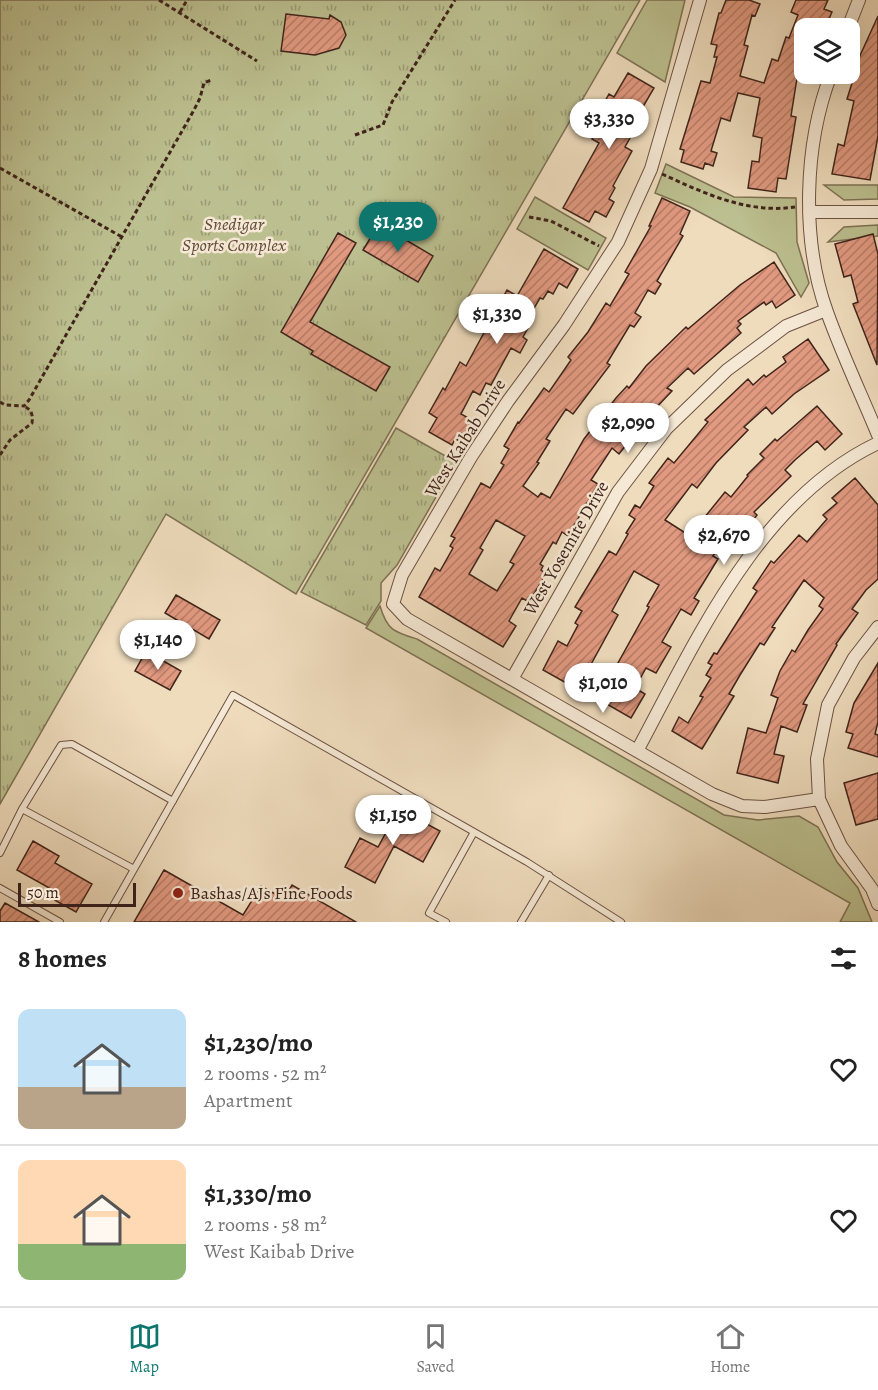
<!DOCTYPE html>
<meta charset="utf-8">
<style>
body{margin:0;font-family:Alegreya,serif;background:#f2f2f2;color:#222;height:100vh;display:flex;flex-direction:column;font-size:22px;white-space:nowrap}
*{box-sizing:border-box;margin:0}
p{font-size:20px;color:#767676}
.icon{flex:none;width:33px;height:33px;fill:none;stroke:currentColor;stroke-width:2;stroke-linecap:round;stroke-linejoin:round}
.map{position:relative;height:922px;overflow:hidden}
.panel{display:flex;flex-direction:column;background:#fff;flex:1}
.panel>*{flex:none}
.buttons{position:absolute;left:794px;top:18px;display:grid;gap:12px}
.buttons a{display:grid;place-items:center;width:66px;height:66px;border-radius:12px;background:#fff;box-shadow:0 6px 24px #0002;font-size:30px}
.scale{position:absolute;left:18px;bottom:15px;width:118px;box-sizing:border-box;padding-left:6px;border:3px solid #40241a;border-top:0;font-size:16px;line-height:21px;white-space:nowrap;color:#40241a;-webkit-text-stroke:4px #f5e8d4;paint-order:stroke}
.price{position:absolute;translate:-50% -51px;padding:0 14px;border-radius:21px;background:#fff;color:#222;font-size:20px;line-height:39px;filter:drop-shadow(0 2px 3px #0008)}
.price::after{content:'';position:absolute;left:50%;top:36px;width:18px;height:14px;margin-left:-9px;background:inherit;clip-path:polygon(0 0,100% 0,50% 100%)}
.price.current{background:#0f766e;color:#fff}
ul{padding:0;list-style:none}
li{display:flex;align-items:center;gap:18px;height:150px;padding:0 18px}
li+li{border-top:2px solid #e0e0e0}
li span{display:grid;place-items:center;flex:none;width:168px;height:120px;border-radius:12px;color:#555}
li>.icon{margin-inline-start:auto}
span .icon{width:72px;height:72px;fill:#fffc;stroke-width:1}
li b{font-size:26px}
h2{display:flex;justify-content:space-between;align-items:center;height:72px;padding:0 18px;font-size:26px}
.dock{display:flex;justify-content:space-around;align-items:center;height:84px;border-top:2px solid #e0e0e0;background:#fff;font-size:16px;color:#767676}
.dock a{display:grid;justify-items:center;gap:3px}
.dock .current{color:#0f766e}
.map>svg:first-child{display:block}
</style>
<div class="map">
<svg width="878" height="922" viewBox="0 0 878 922">
<defs>
<pattern id="park-tufts" width="24" height="20" patternUnits="userSpaceOnUse" patternTransform="scale(1.5)"><rect width="24" height="20" fill="#bcbf8f"/><path d="M3 7l-1-3M5 7V3M7 7l1-3M15 17l-1-3M17 17v-4M19 17l1-3" fill="none" stroke="#9a9b74"/></pattern>
<pattern id="building-hatch" width="6" height="6" patternUnits="userSpaceOnUse" patternTransform="scale(1.5)"><rect width="6" height="6" fill="#e19980"/><path d="M-1 1l2-2M0 6l6-6M5 7l2-2" fill="none" stroke="#b87d68"/></pattern>
</defs>
<rect width="100%" height="100%" fill="#efdcbd"/>
<filter id="stains"><feTurbulence type="fractalNoise" baseFrequency=".00333" numOctaves="4"/><feColorMatrix values="0 0 0 0 .2 0 0 0 0 .09 0 0 0 0 .02 0 0 0 .5 -.17"/></filter>
<radialGradient id="worn" r=".72"><stop offset=".6" stop-color="#630" stop-opacity="0"/><stop offset="1" stop-color="#630" stop-opacity=".3"/></radialGradient>
<path fill="#bcbf8f" stroke="#7e7254" stroke-width="1.5" d="M647,0H685L665,82L617,53Z
M666,164L734,197L796,198L797,242L809,283L801,297L776,253L690,207L655,193Z
M824,185H878V199L844,200Z
M535,197L606,238L588,270L517,229Z
M878,225V236L828,242L844,227Z
M380,606C387,630 394,632 417,639L724,815L758,820L799,816L818,827L837,862L858,888L872,922H840L850,903L366,628Z"/>
<path fill="url(#park-tufts)" stroke="#7e7254" stroke-width="1.5" d="M0,0H640L296,594L166,514L0,804Z
M396,428L456,462L397,565L381,583V601L366,625L301,592Z"/>
<path fill="url(#building-hatch)" stroke="#40241a" stroke-width="1.5" fill-rule="evenodd" d="M726,0H749L760,4L755,16L752,15L744,45L748,46L740,76L764,83L772,59L778,61L786,37L789,38L798,15L791,12L796,0H828L824,9L832,12L825,28H804V74L798,72L791,116L796,117L786,179L778,178L776,192L748,188L752,161L759,162L762,138L753,136L760,98L738,93L730,121L721,118L711,151L717,153L713,166L705,163L703,169L681,162L684,150L680,149L701,81L710,83L717,57H714L717,45L711,44L719,13H721Z
M286,14L329,19L330,15L341,22L346,35L339,48L315,55L281,51Z
M878,16V136L870,180L832,174L838,144L844,146L854,101L847,99L859,61L858,60Z
M628,73L654,88L627,134L631,136L625,147L632,151L613,186L615,188L609,199L614,202L606,217L595,211L589,222L563,208L599,143L592,139L607,114L600,110L609,94L614,97Z
M662,198L690,211L680,234L683,236L657,281L661,284L655,294L648,290L635,313L641,317L634,327L630,325L607,363L610,365L573,414L566,409L546,439L550,441L537,462L539,463L523,486L538,497L541,493L550,498L584,439L616,398L627,386L629,388L646,366L686,327L688,329L740,285L774,262L795,295L776,308L772,301L766,305L764,302L738,321L741,324L737,328L741,333L694,374L688,368L667,388L672,391L637,428L639,429L619,454L612,448L591,480L598,484L568,536L562,532L556,544L553,542L540,564L543,566L541,570L546,574L529,602L522,598L509,621L516,626L503,647L419,597L435,568L440,571L453,548L450,546L455,538L451,536L481,483L490,488L504,465L501,463L509,449L504,446L518,422L519,423L544,388L549,392L571,360L568,357L588,332L606,303L610,306L629,274L625,272L651,226H649ZM496,520L525,536L510,562L514,564L497,591L469,574L483,550L480,548Z
M379,224L433,256L418,282L363,250Z
M338,233L356,243L310,322L390,367L376,391L311,354L313,351L281,332Z
M873,234L878,254L877,365L853,304L858,302L851,275L844,277L835,244Z
M544,249L578,269L567,288L559,283L553,294L548,291L543,299L540,298L524,325L528,328L523,337L527,340L520,353L511,348L491,385L486,383L480,395L473,391L461,414L472,420L464,435L459,432L452,445L429,432L437,418L429,413L443,388L445,390L460,362L466,366L507,290L517,296Z
M808,339L829,370L794,394L772,414L766,407L744,427L748,430L716,463L697,488L692,484L665,520L690,536L698,523H700L725,492L731,497L748,476L747,475L764,458L760,454L775,439L777,441L817,406L842,434L825,450L817,441L795,460L785,470L791,476L754,512L757,515L747,528L738,520L717,545L719,547L713,556L718,559L694,598L699,601L691,615L681,609L662,642L671,647L656,673L646,668L635,688L645,694L631,718L598,699L649,607L647,606L659,585L634,571L612,611L618,615L578,688L577,689L543,670L558,641L567,646L578,625L575,623L582,611L575,607L609,551L616,555L628,534L626,533L635,519L629,515L635,505L640,508L654,486L649,483L668,458L674,463L708,422L705,420L748,379L753,385L764,375L766,377L786,362L783,357Z
M855,478L878,505V579L866,590L852,609L858,613L836,644L837,645L803,704L807,705L797,732L781,726L774,754L784,756L778,783L737,773L748,728L766,733L778,698L771,695L780,671L792,650L795,652L808,630L823,609L819,606L824,598L804,580L772,627L775,628L764,645L760,643L740,675L729,694L734,696L702,749L672,731L679,717L688,723L703,697L700,696L711,678L706,675L712,665L708,663L714,653L717,654L757,591L753,588L771,561L774,563L799,535L807,542L827,519L823,515L837,503L832,498Z
M176,595L220,620L209,639L165,613Z
M145,653L152,657L153,655L181,671L170,690L135,671Z
M878,663V722L875,734L878,735V757L848,748L853,734L846,732L854,703Z
M878,773V819L856,825L844,783Z
M399,809L440,831L423,862L394,846L375,883L345,867L360,838L378,847Z
M33,841L59,856L55,863L92,884L76,912L49,897L53,890L17,870Z
M164,870L243,915L261,886L284,899L292,885L356,922H134Z
M5,903L39,922H0V911Z"/>
<g fill="none" stroke-linecap="round" stroke-linejoin="round">
<g stroke="#6c5243" stroke-width="8">
<path id="service" d="M22,809L134,869
M0,853L22,809L61,745L72,744L173,801
M0,888L60,922
M104,922L233,695L527,862L621,922
M446,922L429,913L474,832
M521,922L549,875"/>
</g>
<g stroke="#6c5243" stroke-width="14">
<path id="minor" d="M700,0L651,169L618,242L564,325L508,401L471,457L402,575L393,604L407,619L712,794L742,806L765,807L819,799
M848,28L859,0
M831,74C804,145 801,240 827,312C842,354 861,394 878,435
M809,212H878
M878,627L854,658L828,705L817,759L819,799L841,846L872,889L878,904
M512,679L618,492L666,429L727,370L786,326L826,310
M637,751C696,641 759,499 878,443"/>
</g>
<path stroke="#40241a" stroke-width="3" stroke-dasharray="4.5 3" stroke-linecap="butt" d="M159,0L257,61
M180,12L187,0
M355,135L383,125L392,102L455,0
M0,168L122,237
M662,174C704,193 747,214 795,207
M529,217L551,221L599,246
M0,402L5,405L24,406L29,400L194,110L200,98L204,83L211,80
M0,455L10,440L32,423C33,415 32,410 24,406"/>
<use href="#service" stroke="#f5e8d4" stroke-width="6"/>
<use href="#minor" stroke="#f5e8d4" stroke-width="12"/>
</g>
<circle fill="#8f2418" stroke="#f5e8d4" stroke-width="2" cx="178" cy="893" r="6"/>
<g text-anchor="middle" stroke-width="5" stroke-linejoin="round" paint-order="stroke">
<g font-size="18" font-style="italic" fill="#5f4b37" stroke="#f5e8d4">
<text x="234" y="230">Snedigar<tspan x="234" dy="21">Sports Complex</tspan></text>
</g>
<g font-size="18" fill="#40241a" stroke="#f5e8d4">
<text transform="translate(465 438) rotate(-58)" y="6">West Kaibab Drive</text>
<text transform="translate(566 548) rotate(-60)" y="6">West Yosemite Drive</text>
</g>
<g font-size="18" fill="#40241a" stroke="#f5e8d4" text-anchor="start">
<text x="190" y="899">Bashas/AJs Fine Foods</text>
</g>
</g>
<rect width="100%" height="100%" filter="url(#stains)"/>
<rect width="100%" height="100%" fill="url(#worn)"/>
</svg>
<div class="buttons">
<a><svg class="icon" aria-label="layers" viewBox="0 0 24 24"><path d="M12 4l9 5-9 5-9-5zM3 14l9 5 9-5"/></svg></a>
</div>
<div class="scale">50 m</div>
<b class="price" style="left:609px;top:150px">$3,330</b>
<b class="price current" style="left:398px;top:253px">$1,230</b>
<b class="price" style="left:497px;top:345px">$1,330</b>
<b class="price" style="left:628px;top:454px">$2,090</b>
<b class="price" style="left:724px;top:566px">$2,670</b>
<b class="price" style="left:158px;top:671px">$1,140</b>
<b class="price" style="left:603px;top:714px">$1,010</b>
<b class="price" style="left:393px;top:846px">$1,150</b>
</div>
<section class="panel">
<h2>8 homes<svg class="icon" aria-label="filters" viewBox="0 0 24 24"><path d="M4 7h16M4 17h16"/><circle cx="9" cy="7" r="2"/><circle cx="15" cy="17" r="2"/></svg></h2>
<ul>
<li><span style="background:linear-gradient(#bfe0f5 65%,#b9a48a 0)"><svg class="icon" aria-label="home" viewBox="0 0 24 24"><path d="M3 11l9-7 9 7M6 9v11h12V9"/></svg></span><div><b>$1,230/mo</b><p>2 rooms · 52 m²</p><p>Apartment</p></div><svg class="icon" aria-label="heart" viewBox="0 0 24 24"><path d="M12 20l-8-8c-3-5 5-10 8-4 3-6 11-1 8 4z"/></svg></li>
<li><span style="background:linear-gradient(#ffd9b3 70%,#8fb573 0)"><svg class="icon" aria-label="home" viewBox="0 0 24 24"><path d="M3 11l9-7 9 7M6 9v11h12V9"/></svg></span><div><b>$1,330/mo</b><p>2 rooms · 58 m²</p><p>West Kaibab Drive</p></div><svg class="icon" aria-label="heart" viewBox="0 0 24 24"><path d="M12 20l-8-8c-3-5 5-10 8-4 3-6 11-1 8 4z"/></svg></li>
</ul>
</section>
<nav class="dock">
<a class="current"><svg class="icon" aria-label="map" viewBox="0 0 24 24"><path d="M3 6l6-2 6 2 6-2v14l-6 2-6-2-6 2zM9 4v14M15 6v14"/></svg>Map</a>
<a><svg class="icon" aria-label="saved" viewBox="0 0 24 24"><path d="M7 4h10v16l-5-4-5 4z"/></svg>Saved</a>
<a><svg class="icon" aria-label="home" viewBox="0 0 24 24"><path d="M3 11l9-7 9 7M6 9v11h12V9"/></svg>Home</a>
</nav>
